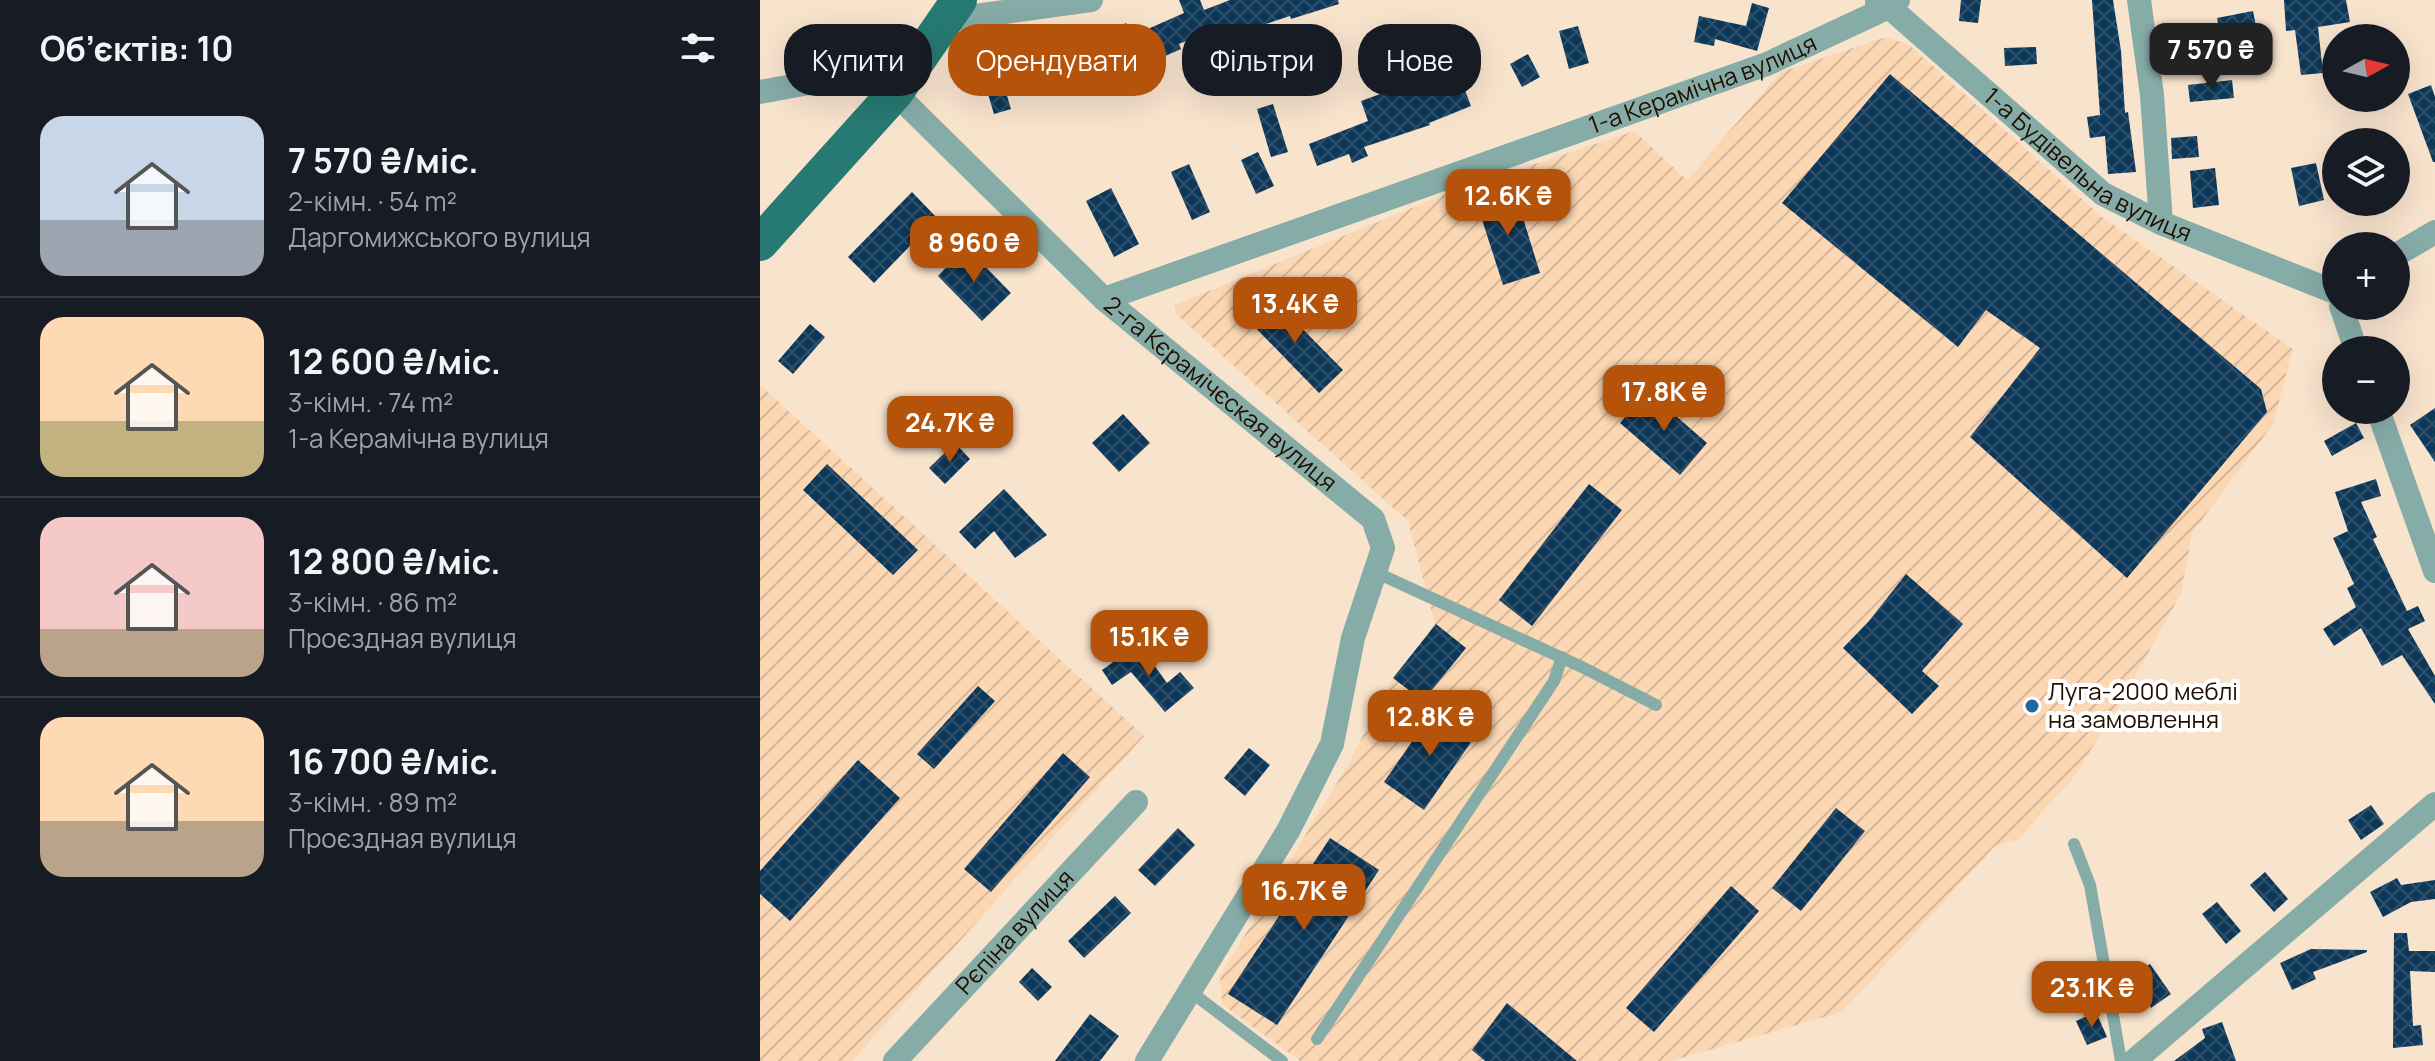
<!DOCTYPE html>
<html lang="uk">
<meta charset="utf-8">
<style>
body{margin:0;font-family:Manrope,sans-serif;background:#242831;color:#f1f3f6;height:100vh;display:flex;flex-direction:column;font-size:30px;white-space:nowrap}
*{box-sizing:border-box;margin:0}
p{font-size:26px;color:#9ea1a6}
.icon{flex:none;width:44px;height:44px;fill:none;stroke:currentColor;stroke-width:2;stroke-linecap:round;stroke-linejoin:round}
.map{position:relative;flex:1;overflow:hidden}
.details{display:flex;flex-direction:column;background:#171b24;width:760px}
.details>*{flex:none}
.banner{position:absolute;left:24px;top:24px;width:760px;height:72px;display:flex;gap:16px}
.needle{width:52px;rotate:82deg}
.buttons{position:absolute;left:1562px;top:24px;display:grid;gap:16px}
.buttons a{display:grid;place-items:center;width:88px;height:88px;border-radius:50%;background:#171b24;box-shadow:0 8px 32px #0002;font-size:40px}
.price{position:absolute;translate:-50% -68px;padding:0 18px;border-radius:16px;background:#b45309;color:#fff;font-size:26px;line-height:52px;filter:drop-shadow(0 2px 4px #0008)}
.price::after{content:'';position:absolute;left:50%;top:48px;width:24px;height:18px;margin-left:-12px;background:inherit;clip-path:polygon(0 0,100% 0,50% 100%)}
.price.selected{background:#222;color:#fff}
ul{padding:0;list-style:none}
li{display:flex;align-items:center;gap:24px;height:200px;padding:0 40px}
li+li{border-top:2px solid #363941}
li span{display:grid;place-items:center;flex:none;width:224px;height:160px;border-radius:24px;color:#555}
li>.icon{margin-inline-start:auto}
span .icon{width:96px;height:96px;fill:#fffc;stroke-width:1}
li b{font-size:34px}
h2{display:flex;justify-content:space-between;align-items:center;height:96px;padding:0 40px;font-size:34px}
.tag{padding:0 28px;border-radius:32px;background:#171b24;box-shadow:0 8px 32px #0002;font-size:28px;line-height:72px}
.tag.selected{background:#b45309;color:#fff}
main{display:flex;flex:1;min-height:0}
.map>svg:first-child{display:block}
</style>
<main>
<section class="details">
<h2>Об’єктів: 10<svg class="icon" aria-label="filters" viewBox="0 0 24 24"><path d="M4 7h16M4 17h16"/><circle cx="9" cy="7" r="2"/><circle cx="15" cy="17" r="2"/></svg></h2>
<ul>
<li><span style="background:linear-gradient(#c9d6e8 65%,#9aa5b1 0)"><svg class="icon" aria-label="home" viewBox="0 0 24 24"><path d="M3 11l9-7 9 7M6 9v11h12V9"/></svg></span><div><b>7 570 ₴/міс.</b><p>2-кімн. · 54 m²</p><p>Даргомижського вулиця</p></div></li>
<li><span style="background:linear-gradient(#ffd9b3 65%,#c2b280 0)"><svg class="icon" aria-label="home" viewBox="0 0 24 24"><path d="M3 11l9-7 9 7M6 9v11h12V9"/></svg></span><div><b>12 600 ₴/міс.</b><p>3-кімн. · 74 m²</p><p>1-а Керамічна вулиця</p></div></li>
<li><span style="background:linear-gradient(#f6c9c9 70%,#b9a48a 0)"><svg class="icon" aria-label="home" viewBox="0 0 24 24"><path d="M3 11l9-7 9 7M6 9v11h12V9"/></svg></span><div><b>12 800 ₴/міс.</b><p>3-кімн. · 86 m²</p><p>Проєздная вулиця</p></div></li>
<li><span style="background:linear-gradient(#ffd9b3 65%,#b9a48a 0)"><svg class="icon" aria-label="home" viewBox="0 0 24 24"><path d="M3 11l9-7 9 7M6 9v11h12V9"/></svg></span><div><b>16 700 ₴/міс.</b><p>3-кімн. · 89 m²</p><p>Проєздная вулиця</p></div></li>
</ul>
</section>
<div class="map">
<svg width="1675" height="1061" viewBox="0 0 1675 1061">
<defs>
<pattern id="industrial-furrows" width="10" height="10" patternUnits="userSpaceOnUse" patternTransform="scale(2)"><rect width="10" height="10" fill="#fbd7b4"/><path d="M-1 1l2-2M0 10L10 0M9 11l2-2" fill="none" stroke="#d7b799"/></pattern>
<pattern id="building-cross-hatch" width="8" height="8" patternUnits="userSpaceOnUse" patternTransform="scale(2)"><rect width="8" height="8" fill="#0d3859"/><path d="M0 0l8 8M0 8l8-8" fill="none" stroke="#30516b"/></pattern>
</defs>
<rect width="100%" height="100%" fill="#f8e3cd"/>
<path fill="url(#industrial-furrows)" d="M1126,37L1148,44L1342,217L1533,349L1513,424L1432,533L1421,593L1361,702L1313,778L1258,840L1235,846L1082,1012L911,1061H540L462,1004L460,976L589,763L629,685L675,624L648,521L416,314L415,305L691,192L874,131L927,180L1021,72Z
M0,385L384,736L92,1061H0Z"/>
<path fill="url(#building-cross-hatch)" d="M419,0H440L444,10L470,0H578L579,4L531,19L530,16L472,35L468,24L419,44L421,49L401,58L395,44L349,67L350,71L329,79L327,75L286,90L274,59L299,50L300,53L349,33L366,23L372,36L424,13Z
M1201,0H1221L1218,23L1199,21Z
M1332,0H1353L1361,51L1365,113L1368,112L1376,172L1348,174L1345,136L1330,138L1327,117L1340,115Z
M1524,0H1586L1590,22L1558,27L1563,73L1541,75L1535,30L1526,31Z
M992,3L1009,8L997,51L955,39L954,46L934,42L939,16L986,26Z
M1493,11L1497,31L1461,38L1457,18Z
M818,26L829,63L809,69L799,31Z
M1276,47L1277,64L1245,66L1244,48Z
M768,54L780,77L762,87L750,64Z
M698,72L711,106L669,123L670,125L604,147L608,156L592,163L589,154L557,166L549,144L608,121L601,101L653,82L655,89Z
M1130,74L1501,389L1507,412L1367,578L1210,437L1280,348L1226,310L1198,347L1022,203Z
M241,76L251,109L234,114L224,81Z
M1472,80L1474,98L1430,102L1428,85Z
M1671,85L1675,97V162H1673L1648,94Z
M513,104L528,152L511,157L497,109Z
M1437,136L1439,157L1412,159L1411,138Z
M498,152L514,186L496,194L481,160Z
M1556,163L1564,200L1539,206L1531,168Z
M429,164L450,212L432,220L411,172Z
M1455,168L1459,205L1433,208L1430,171Z
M351,188L379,244L354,257L326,201Z
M754,189L780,273L743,285L716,201Z
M152,192L177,218L114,283L88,257Z
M206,247L251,293L222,321L178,276Z
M511,297L583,370L559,393L488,320Z
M50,324L65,337L33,374L18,361Z
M887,391L947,443L920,475L860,423Z
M1675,408V462L1650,425Z
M363,414L390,443L359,472L332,443Z
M1596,423L1604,438L1572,456L1564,441Z
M195,443L210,459L185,484L169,468Z
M67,464L158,550L133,575L43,490Z
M1616,479L1621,496L1601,502L1617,537L1613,539L1647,611L1658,606L1665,621L1648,629L1675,676V704L1642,655L1622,666L1601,628L1574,646L1563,629L1596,607L1587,588L1594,584L1573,538L1588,531L1575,492Z
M829,484L862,510L772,626L739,600Z
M244,489L287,535L255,558L234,531L215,549L199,532Z
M1146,574L1203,624L1162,671L1179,686L1152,714L1083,648L1109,621Z
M676,624L706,648L663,701L633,678Z
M379,644L407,683L420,672L434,688L405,712L371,672L352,685L342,670Z
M218,686L235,701L174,769L157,754Z
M676,707L716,735L664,810L624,782Z
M489,748L510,765L485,796L464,778Z
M303,753L330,777L231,892L204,869Z
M98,760L140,798L30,921L0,894V871Z
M1611,805L1624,824L1601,840L1588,820Z
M1076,808L1105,831L1041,911L1012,888Z
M418,828L435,845L395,886L378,870Z
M570,838L619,870L517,1025L468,994Z
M1505,872L1528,899L1514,912L1490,885Z
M1637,878L1641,885L1675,880V899L1651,902L1623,917L1610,892Z
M971,886L999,911L894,1032L866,1008Z
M355,896L371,913L324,958L308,941Z
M1457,902L1481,931L1466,944L1442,914Z
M1634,933H1647L1649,951H1675V972L1650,971L1653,1026L1661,1025L1663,1045L1633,1048Z
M1551,949L1607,950V952L1553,972L1556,979L1532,990L1520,963Z
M1390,964L1411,994L1391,1008L1371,977Z
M272,968L292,987L278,1001L259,982Z
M747,1003L817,1061H725L712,1050Z
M1336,1012L1347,1037L1327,1045L1316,1021Z
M330,1014L359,1036L340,1061H295Z
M1462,1022L1476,1061H1414L1445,1038L1442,1029Z"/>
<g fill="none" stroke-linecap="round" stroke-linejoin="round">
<path stroke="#86aca7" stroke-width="12" d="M615,572L824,668L896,705
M1314,844L1330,885L1361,1061
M431,992L522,1061
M557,1039L794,681L802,657"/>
<g stroke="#86aca7" stroke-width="24">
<path d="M1379,0L1392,95L1401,223"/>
<path id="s1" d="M1117,3L1129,7L1343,194L1401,223L1575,292"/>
<path d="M186,20L331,0"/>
<path id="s2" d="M0,92L103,73L135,93L344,299L613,519L623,548L593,638L572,744L528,831L387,1061"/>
<path d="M1636,255L1675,232"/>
<path id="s3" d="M344,299L1007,64L1129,7L1138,0"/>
<path d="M1581,306L1596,350"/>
<path d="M1618,410L1675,571"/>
<path id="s4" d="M135,1061L376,802"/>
<path d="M1374,1061L1675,804"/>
</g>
<path stroke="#277a73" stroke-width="36" d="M0,243L135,93L199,0"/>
</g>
<circle fill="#24679c" stroke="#fff" stroke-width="3" cx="1272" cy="706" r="8"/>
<g text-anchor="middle" stroke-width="8" stroke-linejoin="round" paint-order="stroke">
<g font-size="24" fill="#200e00" stroke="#fff">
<text dy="8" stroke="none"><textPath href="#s3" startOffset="636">1-а Керамічна вулиця</textPath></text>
<text dy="8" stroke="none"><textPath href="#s1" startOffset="268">1-а Будівельна вулиця</textPath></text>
<text dy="8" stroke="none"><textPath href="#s2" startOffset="586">2-га Кєрамічєская вулиця</textPath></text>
<text dy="8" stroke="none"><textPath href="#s4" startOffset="176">Рєпіна вулиця</textPath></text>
</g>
<g font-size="24" fill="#200e00" stroke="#fff" text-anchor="start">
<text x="1288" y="700">Луга-2000 меблі<tspan x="1288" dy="28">на замовлення</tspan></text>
</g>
</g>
</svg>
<div class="buttons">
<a><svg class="needle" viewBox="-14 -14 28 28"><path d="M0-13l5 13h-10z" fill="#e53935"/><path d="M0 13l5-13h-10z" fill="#9ea1a6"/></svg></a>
<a><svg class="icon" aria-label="layers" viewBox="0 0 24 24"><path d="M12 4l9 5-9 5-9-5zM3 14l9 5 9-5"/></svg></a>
<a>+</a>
<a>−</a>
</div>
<b class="price selected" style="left:1451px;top:91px">7 570 ₴</b>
<b class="price" style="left:748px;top:237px">12.6K ₴</b>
<b class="price" style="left:214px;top:284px">8 960 ₴</b>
<b class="price" style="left:535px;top:345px">13.4K ₴</b>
<b class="price" style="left:904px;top:433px">17.8K ₴</b>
<b class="price" style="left:190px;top:464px">24.7K ₴</b>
<b class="price" style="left:389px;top:678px">15.1K ₴</b>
<b class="price" style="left:670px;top:758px">12.8K ₴</b>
<b class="price" style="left:544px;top:932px">16.7K ₴</b>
<b class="price" style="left:1332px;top:1029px">23.1K ₴</b>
<div class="banner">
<a class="tag">Купити</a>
<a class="tag selected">Орендувати</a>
<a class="tag">Фільтри</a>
<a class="tag">Нове</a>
</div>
</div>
</main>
